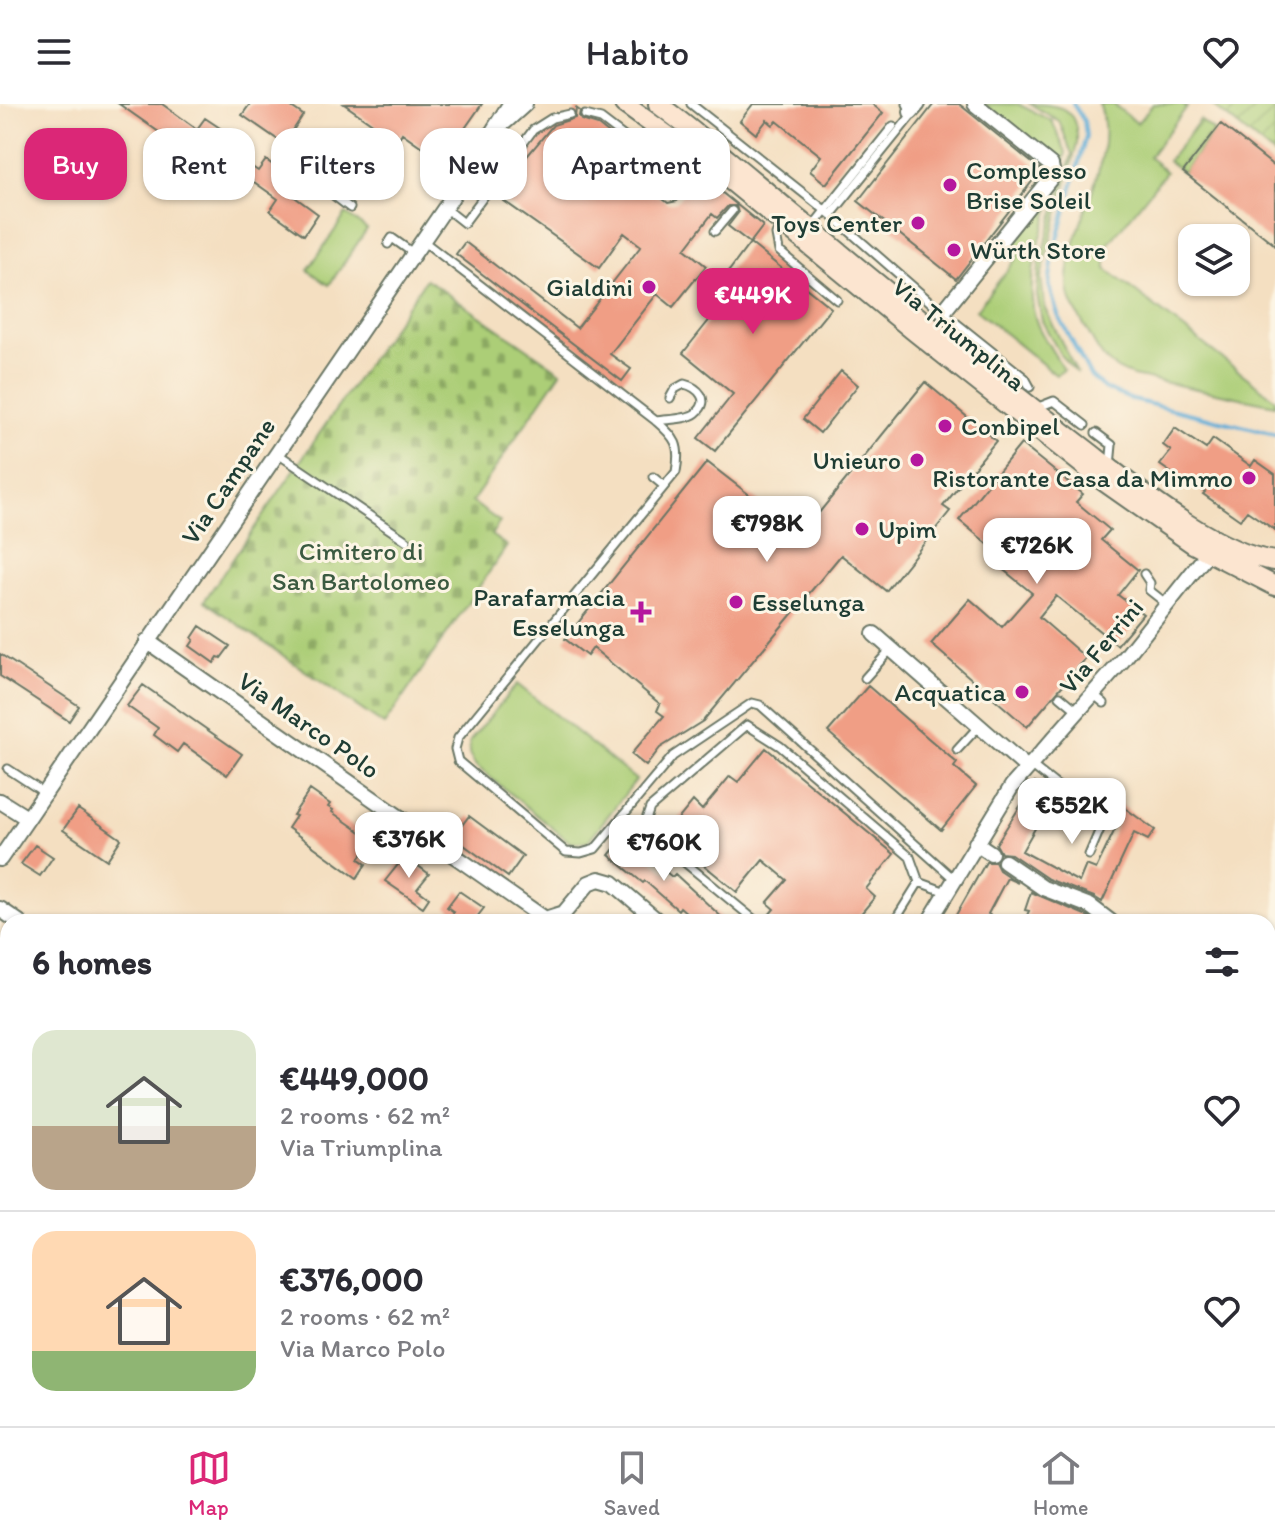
<!DOCTYPE html>
<meta charset="utf-8">
<style>
body{margin:0;font-family:Itim,sans-serif;background:#f2f2f3;color:#2b2b33;height:100vh;display:flex;flex-direction:column;font-size:30px;white-space:nowrap}
*{box-sizing:border-box;margin:0}
p{font-size:26px;color:#7c7c81}
.icon{flex:none;width:44px;height:44px;fill:none;stroke:currentColor;stroke-width:2;stroke-linecap:round;stroke-linejoin:round}
.map{position:relative;flex:1;overflow:hidden}
.details{position:absolute;left:0px;top:810px;width:1276px;height:512px;display:flex;flex-direction:column;background:#fff;border-radius:24px 24px 0 0;box-shadow:0 2px 6px #0004}
.details>*{flex:none}
.banner{position:absolute;left:24px;top:24px;width:800px;height:72px;display:flex;gap:16px}
.tools{position:absolute;left:1178px;top:120px;display:grid;gap:16px}
.tools a{display:grid;place-items:center;width:72px;height:72px;border-radius:16px;background:#fff;box-shadow:0 2px 6px #0004;font-size:40px}
.price{position:absolute;translate:-50% -68px;padding:0 18px;border-radius:16px;background:#fff;color:#222;font-size:26px;line-height:52px;filter:drop-shadow(0 2px 4px #0008)}
.price::after{content:'';position:absolute;left:50%;top:48px;width:24px;height:18px;margin-left:-12px;background:inherit;clip-path:polygon(0 0,100% 0,50% 100%)}
.price.selected{background:#db2777;color:#fff}
ul{padding:0;list-style:none}
li{display:flex;align-items:center;gap:24px;height:200px;padding:0 32px}
li+li{border-top:2px solid #e1e1e2}
li span{display:grid;place-items:center;flex:none;width:224px;height:160px;border-radius:24px;color:#555}
li>.icon{margin-inline-start:auto}
span .icon{width:96px;height:96px;fill:#fffc;stroke-width:1}
li b{font-size:34px}
h2{display:flex;justify-content:space-between;align-items:center;height:96px;padding:0 32px;font-size:34px}
.chip{padding:0 28px;border-radius:24px;background:#fff;box-shadow:0 2px 6px #0004;font-size:28px;line-height:72px}
.chip.selected{background:#db2777;color:#fff}
header{display:flex;justify-content:space-between;align-items:center;height:104px;padding:0 32px;background:#fff;font-size:36px;font-weight:600}
.tabs{display:flex;justify-content:space-around;align-items:center;height:112px;border-top:2px solid #e1e1e2;background:#fff;font-size:22px;color:#7c7c81}
.tabs a{display:grid;justify-items:center;gap:4px}
.tabs .selected{color:#db2777}
.map>svg:first-child{display:block}
</style>
<header><svg class="icon" aria-label="menu" viewBox="0 0 24 24"><path d="M4 6h16M4 12h16M4 18h16"/></svg>Habito<svg class="icon" aria-label="heart" viewBox="0 0 24 24"><path d="M12 20l-8-8c-3-5 5-10 8-4 3-6 11-1 8 4z"/></svg></header>
<div class="map">
<svg width="1275" height="1322" viewBox="0 0 1275 1322">
<defs>
<pattern id="cemetery-stones" width="16" height="16" patternUnits="userSpaceOnUse" patternTransform="scale(2)"><rect width="16" height="16" fill="#acce77"/><path d="M2 7V4a2 2 0 0 1 4 0v3zM10 15v-3a2 2 0 0 1 4 0v3z" fill="#8ba862"/></pattern>
<pattern id="garden-furrows" width="10" height="10" patternUnits="userSpaceOnUse" patternTransform="scale(2)"><rect width="10" height="10" fill="#acce77"/><path d="M-1 1l2-2M0 10L10 0M9 11l2-2" fill="none" stroke="#8ba862"/></pattern>
</defs>
<rect width="100%" height="100%" fill="#fcf5e5"/>
<filter id="ink" filterUnits="userSpaceOnUse"><feTurbulence type="fractalNoise" baseFrequency=".0125" numOctaves="2"/><feDisplacementMap in="SourceGraphic" scale="16" xChannelSelector="R" yChannelSelector="G"/><feConvolveMatrix kernelMatrix="1 2 1 2 8 2 1 2 1" color-interpolation-filters="sRGB"/></filter>
<filter id="wash" filterUnits="userSpaceOnUse"><feTurbulence type="fractalNoise" baseFrequency=".006" numOctaves="4" result="noise"/><feDisplacementMap in="SourceGraphic" scale="32" xChannelSelector="R" yChannelSelector="G"/><feGaussianBlur stdDeviation="1.8" result="paint"/><feColorMatrix in="noise" values="0 0 0 0 0 0 0 0 0 0 0 0 0 0 0 0 0 1.4 0 .05"/><feComposite in="paint" operator="in"/></filter>
<g filter="url(#wash)">
<rect width="100%" height="100%" fill="#f4dfc1"/>
<path fill="#acce77" stroke="#668656" stroke-width="2" d="M984,0H1018L1052,17L1066,48L1062,66L1057,56Z
M1030,0C1060,0 1079,4 1077,40L1041,173L1045,205L1077,269L1061,252L1042,217L1037,191L1039,161L1072,50L1059,17Z
M1099,0H1113L1137,19L1153,0H1182L1187,3L1149,53L1166,68L1106,143V165L1275,295V301L1133,272C1105,262 1101,252 1087,226C1079,212 1068,197 1068,181C1066,125 1122,53 1099,0Z
M1060,74C1047,118 1019,176 1038,222C1045,237 1055,251 1064,266L1056,271L976,206L1019,151L1005,139Z
M346,110L367,125L329,181L308,166Z
M517,580L636,676L588,737L571,739L475,661L469,650L470,637Z
M1268,1265L1275,1270V1322H1147L1158,1314H1268Z
M713,1314H1125L1114,1322H724Z"/>
<path fill="url(#cemetery-stones)" stroke="#668656" stroke-width="2" d="M426,175L561,268L472,398L500,418L491,431L507,442L384,621L204,497Z"/>
<path fill="url(#garden-furrows)" stroke="#668656" stroke-width="2" d="M1211,0H1275V52Z
M1200,16L1214,27L1183,68L1168,57Z"/>
<g fill="none" stroke-linecap="round" stroke-linejoin="round">
<path stroke="#5dacd7" stroke-width="4" d="M1073,0L1084,17L1086,32L1053,153L1049,181L1058,211L1091,273L1105,285L1133,296L1275,330
M571,1322L577,1314"/>
</g>
<g id="blocks">
<path fill="#f09e85" d="M119,0H162L197,25L205,14L232,32L224,44L258,67L266,56L292,75L285,86L318,110L304,131L270,107L278,95L251,76L243,87Z
M250,0H287L303,11L284,40L242,11Z
M344,0H482L442,57L402,29L397,37Z
M753,0H872L883,9L826,80L810,67L821,52L777,17L773,21L767,16L756,30L740,17Z
M934,0H959L1041,66L956,175L858,97Z
M576,4L580,7L579,12L581,16L598,21L628,45L630,51L622,63L668,99L677,97L699,70L763,122L750,139L728,122L738,109L736,102H728L717,114L712,110L685,145L706,162L673,203L657,190L610,250L631,265L622,277L456,150L465,138L577,224L581,219L641,142L624,129L599,164L494,90L516,60L519,62L553,21L575,14Z
M1221,20L1275,63V141L1183,68Z
M375,48L393,61L378,83L374,80L370,86L359,79L364,72L358,67Z
M750,139L831,204L715,347L698,334L733,290L683,249L735,184L723,175Z
M841,267L858,281L820,329L803,315Z
M925,278L996,337L943,402L950,407L886,487L841,451L703,617L660,644L646,662L631,650L664,612L657,607L660,600L593,544L587,552L565,535L707,358L801,431Z
M1175,324L1206,345L1213,335L1251,362L1255,356L1275,370V426L1247,407L1240,416L1203,390L1205,388L1188,376L1186,379L1160,361L1171,347L1163,341Z
M1021,340L1083,390L1076,398L1110,426L1101,436L1138,466L1118,491L1143,510L1117,541L1056,492L1039,513L1086,554L1027,623L931,540L970,495L1002,523L1032,489L989,454L995,446L959,416Z
M200,522L230,542L221,554L218,553L214,559L190,542L194,536L192,534Z
M0,550L79,602L69,617L0,572Z
M143,581L242,650L227,671L183,640L177,648L154,631L158,624L127,602Z
M868,582L957,659L954,663L976,682L941,726L828,628Z
M766,644L894,750L866,785L875,793L854,818H774L768,812L774,805L767,799L787,776L763,756L737,788L666,730L693,697L702,706L730,672L738,678Z
M1035,679L1049,689L1035,711L1041,714L1022,747L1079,778L1086,761L1096,765L1119,717L1112,712L1118,699L1155,726L1148,736L1134,729L1102,798L1094,793L1048,775L1011,750L1001,749L996,740Z
M310,686L330,700L328,703L333,706L332,708L372,736L359,755L366,760L357,774L288,724L296,712L293,711Z
M78,705L121,735L107,756L63,726Z
M469,712L523,752L508,773L453,733Z
M624,733L672,773L675,770L727,818H697L680,803L678,806L645,777L643,779L609,751Z
M35,741L53,753L40,772L21,760Z
M405,752L429,770L417,785L429,794L423,803L385,777Z
M986,758H995L999,766L1018,779L1007,774L988,810L1001,818H952Z
M459,787L484,804L473,818H446L454,808L447,803Z
M1031,788L1085,811L1090,814L1089,818H1024L1029,807L1025,806Z"/>
</g>
</g>
<g filter="url(#ink)">
<use href="#blocks" fill-opacity="0" stroke="#6a7665" stroke-width="2"/>
<g fill="none" stroke-linecap="round" stroke-linejoin="round">
<g stroke="#6a7665" stroke-width="11">
<path id="lane" d="M691,0L831,111L935,202L1025,274L1030,283
M585,11L601,15L635,41L634,46L659,68L671,55L668,36
M671,55L682,63L697,56
M299,65L350,104
M445,104L464,119L533,26L552,14L570,10
M831,111L910,13L911,8L907,0
M780,121L776,131L779,147L837,196
M812,123L893,22
M715,127L732,107
M422,136L656,317C676,334 681,341 676,368L458,634L455,645L458,657L566,748L581,749L595,745L673,652L752,599L760,601L953,774
M388,140L392,134L413,149
M1036,304L1054,297L1085,321
M656,317C667,315 687,316 696,309C712,296 697,283 684,280L675,285L670,294
M1096,329L1112,341L1110,362
M278,350L407,437
M653,373L664,382
M1144,470L1150,479L1149,486L1168,501
M865,574L891,545
M1093,590L1104,599
M1060,592L1078,607
M957,646L979,622
M1031,661L1103,718L1089,751
M8,665L43,688
M757,818L643,724L650,704L747,621L780,642L910,753L919,778
M894,818L919,778L946,788"/>
</g>
<g stroke="#6a7665" stroke-width="18">
<path id="street" d="M911,8L918,0
M505,18L525,0
M943,208L1053,71L1051,61L975,0
M874,530L1026,663
M147,537L545,815L564,809L589,779L599,775L613,779L659,818
M0,697L27,714
M976,739L991,749
M0,755L445,104L510,0
M1005,758L1043,784L1090,802L1111,818
M0,805L19,818
M929,818L1012,682L1123,556L1208,449
M0,1009L8,1014
M0,1067L8,1055
M92,1314L100,1322
M622,1314L630,1322
M265,1320L269,1314
M496,1322L499,1314
M585,1322L591,1314"/>
</g>
<g stroke="#6a7665" stroke-width="22">
<path id="secondary" d="M624,0L731,77L915,228L1103,377L1193,440L1275,482
M658,0C710,39 759,82 809,123C899,198 990,272 1084,344C1132,381 1215,450 1275,457
M0,1109L8,1115
M216,1314L224,1322"/>
</g>
<use href="#lane" stroke="#fff" stroke-width="7"/>
<use href="#street" stroke="#fff" stroke-width="14"/>
<use href="#secondary" stroke="#fce5d0" stroke-width="18"/>
</g>
</g>
<g fill="#b5179e" stroke="#fcf5e5" stroke-width="3">
<circle cx="950" cy="81" r="8"/>
<circle cx="918" cy="119" r="8"/>
<circle cx="954" cy="146" r="8"/>
<circle cx="649" cy="183" r="8"/>
<circle cx="945" cy="322" r="8"/>
<circle cx="917" cy="356" r="8"/>
<circle cx="1249" cy="374" r="8"/>
<circle cx="862" cy="425" r="8"/>
<circle cx="736" cy="498" r="8"/>
<path d="M637 496h8v8h8v8h-8v8h-8v-8h-8v-8h8z"/>
<circle cx="1022" cy="588" r="8"/>
</g>
<g text-anchor="middle" stroke-width="6" stroke-linejoin="round" paint-order="stroke">
<g font-size="26" fill="#1f3d34" stroke="#fcf5e5" text-anchor="end">
<text x="966" y="75" text-anchor="start">Complesso<tspan x="966" dy="30">Brise Soleil</tspan></text>
<text x="902" y="128">Toys Center</text>
<text x="970" y="155" text-anchor="start">Würth Store</text>
<text x="633" y="192">Gialdini</text>
<text x="961" y="331" text-anchor="start">Conbipel</text>
<text x="901" y="365">Unieuro</text>
<text x="1233" y="383">Ristorante Casa da Mimmo</text>
<text x="878" y="434" text-anchor="start">Upim</text>
<text x="625" y="502">Parafarmacia<tspan x="625" dy="30">Esselunga</tspan></text>
<text x="752" y="507" text-anchor="start">Esselunga</text>
<text x="1006" y="597">Acquatica</text>
</g>
<g font-size="26" fill="#1f3d34" stroke="#fcf5e5">
<text transform="translate(959 230) rotate(39)" y="9">Via Triumplina</text>
<text transform="translate(228 377) rotate(-56)" y="9">Via Campane</text>
<text transform="translate(1101 542) rotate(-50)" y="9">Via Ferrini</text>
<text transform="translate(309 621) rotate(35)" y="9">Via Marco Polo</text>
</g>
<g font-size="26" fill="#3b5a41" stroke="#fcf5e5">
<text x="361" y="456">Cimitero di<tspan x="361" dy="30">San Bartolomeo</tspan></text>
</g>
</g>
</svg>
<div class="tools">
<a><svg class="icon" aria-label="layers" viewBox="0 0 24 24"><path d="M12 4l9 5-9 5-9-5zM3 14l9 5 9-5"/></svg></a>
</div>
<b class="price selected" style="left:753px;top:232px">€449K</b>
<b class="price" style="left:767px;top:460px">€798K</b>
<b class="price" style="left:1037px;top:482px">€726K</b>
<b class="price" style="left:1072px;top:742px">€552K</b>
<b class="price" style="left:409px;top:776px">€376K</b>
<b class="price" style="left:664px;top:779px">€760K</b>
<div class="banner">
<a class="chip selected">Buy</a>
<a class="chip">Rent</a>
<a class="chip">Filters</a>
<a class="chip">New</a>
<a class="chip">Apartment</a>
</div>
<section class="details">
<h2>6 homes<svg class="icon" aria-label="filters" viewBox="0 0 24 24"><path d="M4 7h16M4 17h16"/><circle cx="9" cy="7" r="2"/><circle cx="15" cy="17" r="2"/></svg></h2>
<ul>
<li><span style="background:linear-gradient(#dfe7d0 60%,#b9a48a 0)"><svg class="icon" aria-label="home" viewBox="0 0 24 24"><path d="M3 11l9-7 9 7M6 9v11h12V9"/></svg></span><div><b>€449,000</b><p>2 rooms · 62 m²</p><p>Via Triumplina</p></div><svg class="icon" aria-label="heart" viewBox="0 0 24 24"><path d="M12 20l-8-8c-3-5 5-10 8-4 3-6 11-1 8 4z"/></svg></li>
<li><span style="background:linear-gradient(#ffd9b3 75%,#8fb573 0)"><svg class="icon" aria-label="home" viewBox="0 0 24 24"><path d="M3 11l9-7 9 7M6 9v11h12V9"/></svg></span><div><b>€376,000</b><p>2 rooms · 62 m²</p><p>Via Marco Polo</p></div><svg class="icon" aria-label="heart" viewBox="0 0 24 24"><path d="M12 20l-8-8c-3-5 5-10 8-4 3-6 11-1 8 4z"/></svg></li>
</ul>
</section>
</div>
<nav class="tabs">
<a class="selected"><svg class="icon" aria-label="map" viewBox="0 0 24 24"><path d="M3 6l6-2 6 2 6-2v14l-6 2-6-2-6 2zM9 4v14M15 6v14"/></svg>Map</a>
<a><svg class="icon" aria-label="saved" viewBox="0 0 24 24"><path d="M7 4h10v16l-5-4-5 4z"/></svg>Saved</a>
<a><svg class="icon" aria-label="home" viewBox="0 0 24 24"><path d="M3 11l9-7 9 7M6 9v11h12V9"/></svg>Home</a>
</nav>
